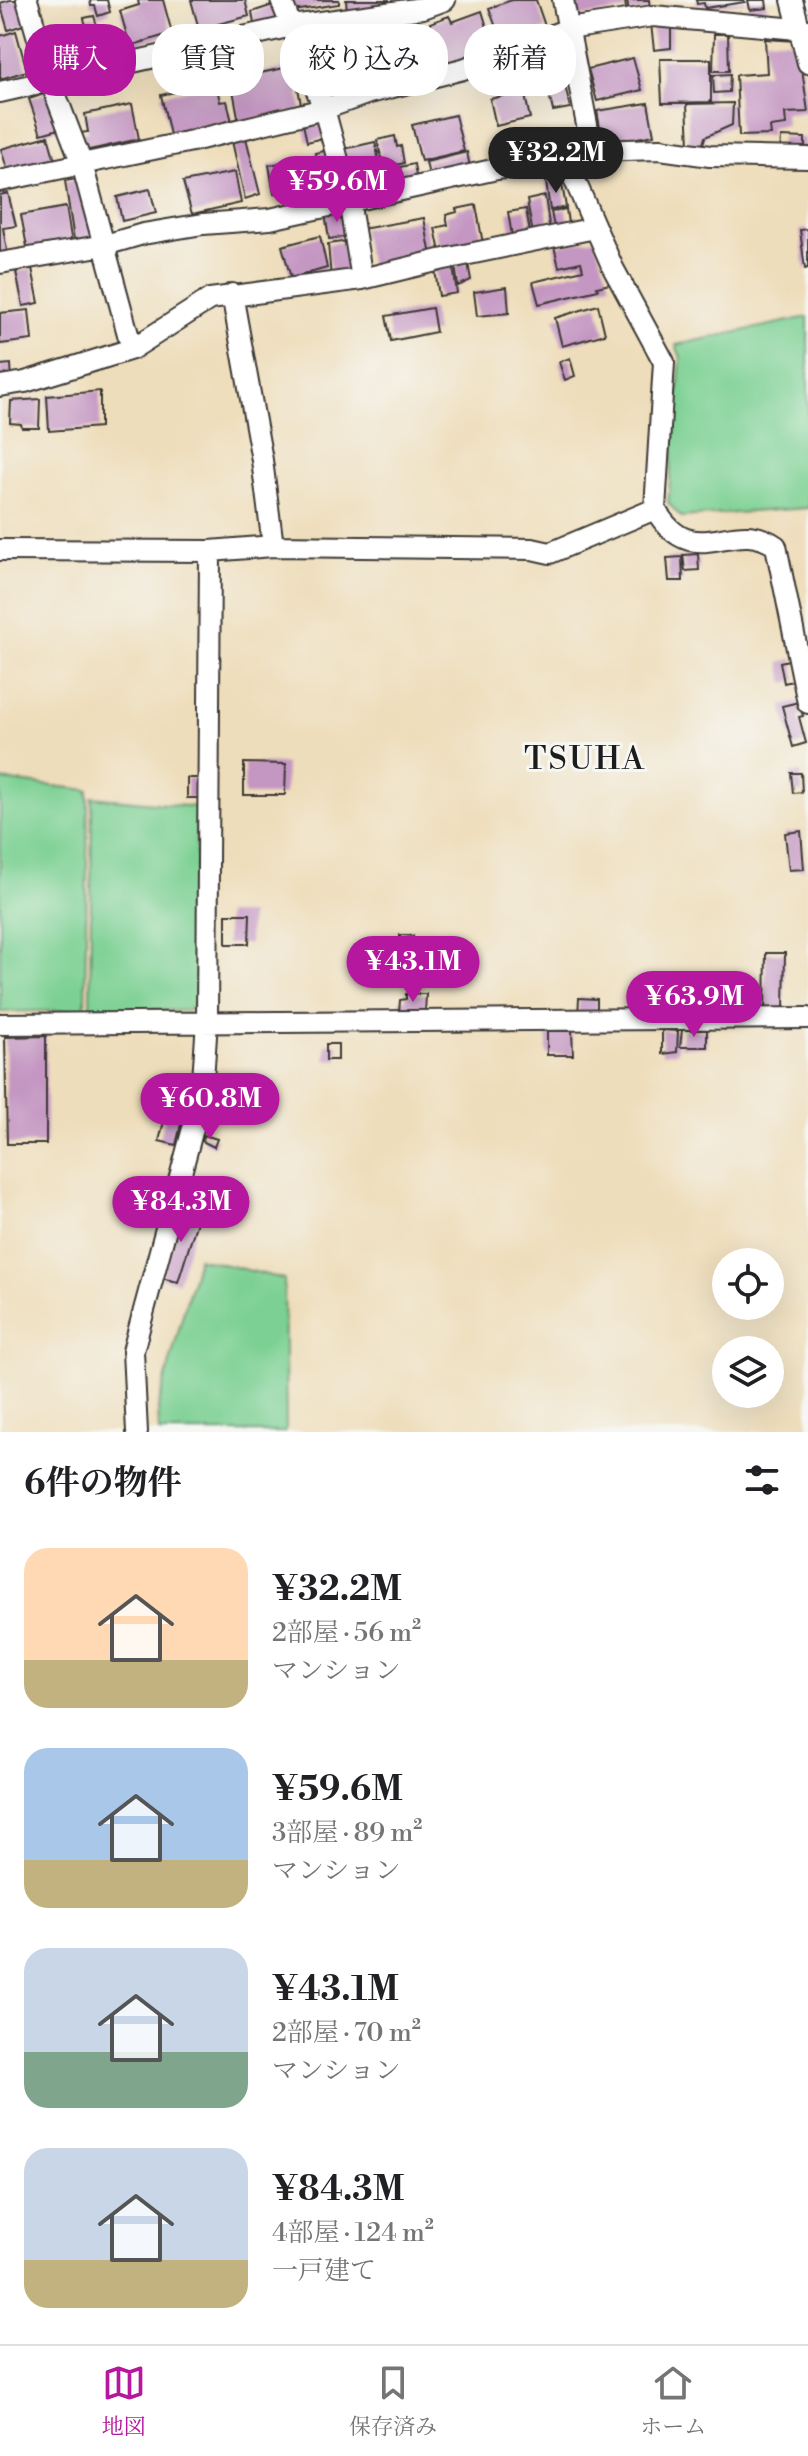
<!DOCTYPE html>
<html lang="ja">
<meta charset="utf-8">
<style>
body{margin:0;font-family:"Libre Bodoni","Noto Serif JP",serif;background:#f6f6f6;color:#202124;height:100vh;display:flex;flex-direction:column;font-size:30px;white-space:nowrap}
*{box-sizing:border-box;margin:0}
p{font-size:26px;color:#757577}
.icon{flex:none;width:44px;height:44px;fill:none;stroke:currentColor;stroke-width:2;stroke-linecap:round;stroke-linejoin:round}
.map{position:relative;height:1432px;overflow:hidden}
.side{display:flex;flex-direction:column;background:#fff;flex:1}
.side>*{flex:none}
.guide{position:absolute;left:24px;top:24px;width:760px;height:72px;display:flex;gap:16px}
.buttons{position:absolute;left:712px;top:1248px;display:grid;gap:16px}
.buttons a{display:grid;place-items:center;width:72px;height:72px;border-radius:50%;background:#fff;box-shadow:0 8px 32px #0002;font-size:40px}
.price{position:absolute;translate:-50% -68px;padding:0 18px;border-radius:28px;background:#b5179e;color:#fff;font-size:26px;line-height:52px;filter:drop-shadow(0 2px 4px #0008)}
.price::after{content:'';position:absolute;left:50%;top:48px;width:24px;height:18px;margin-left:-12px;background:inherit;clip-path:polygon(0 0,100% 0,50% 100%)}
.price.on{background:#222;color:#fff}
ul{padding:0;list-style:none}
li{display:flex;align-items:center;gap:24px;height:200px;padding:0 24px}
li span{display:grid;place-items:center;flex:none;width:224px;height:160px;border-radius:24px;color:#555}
li>.icon{margin-inline-start:auto}
span .icon{width:96px;height:96px;fill:#fffc;stroke-width:1}
li b{font-size:34px}
h2{display:flex;justify-content:space-between;align-items:center;height:96px;padding:0 24px;font-size:34px}
.pill{padding:0 28px;border-radius:32px;background:#fff;box-shadow:0 8px 32px #0002;font-size:28px;line-height:72px}
.pill.on{background:#b5179e;color:#fff}
.menu{display:flex;justify-content:space-around;align-items:center;height:112px;border-top:2px solid #e0e0e0;background:#fff;font-size:22px;color:#757577}
.menu a{display:grid;justify-items:center;gap:4px}
.menu .on{color:#b5179e}
.map>svg:first-child{display:block}
</style>
<div class="map">
<svg width="808" height="1432" viewBox="0 0 808 1432">
<rect width="100%" height="100%" fill="#f6f6f2"/>
<filter id="ink" filterUnits="userSpaceOnUse"><feTurbulence type="fractalNoise" baseFrequency=".0125" numOctaves="2"/><feDisplacementMap in="SourceGraphic" scale="16" xChannelSelector="R" yChannelSelector="G"/><feConvolveMatrix kernelMatrix="1 2 1 2 8 2 1 2 1" color-interpolation-filters="sRGB"/></filter>
<filter id="wash" filterUnits="userSpaceOnUse"><feTurbulence type="fractalNoise" baseFrequency=".006" numOctaves="4" result="noise"/><feDisplacementMap in="SourceGraphic" scale="32" xChannelSelector="R" yChannelSelector="G"/><feGaussianBlur stdDeviation="1.8" result="paint"/><feColorMatrix in="noise" values="0 0 0 0 0 0 0 0 0 0 0 0 0 0 0 0 0 1.4 0 .05"/><feComposite in="paint" operator="in"/></filter>
<g filter="url(#wash)">
<rect width="100%" height="100%" fill="#eeddba"/>
<path fill="#7cd093" stroke="#4c7658" stroke-width="2" d="M808,317V508L681,517L668,503L681,358L676,345Z
M0,780L88,790L85,1010L0,1012Z
M92,797L196,807V1005L187,1011L90,1008Z
M198,1258L284,1279L286,1432H159L158,1407Z"/>
<g id="blocks">
<path fill="#c496c2" d="M10,0H19L26,24L8,30L0,3Z
M90,0H107L110,12L98,16L95,6H91Z
M138,0H163L172,33L130,46L120,11L139,5Z
M191,0H245L249,16L199,29Z
M291,0H339V4L293,11Z
M346,0H389V3L347,11Z
M512,0H536L546,29L502,44L489,8Z
M573,0H625L626,10L576,17Z
M627,0H649L650,10L629,12Z
M696,0H744L745,2L705,8L704,3L697,4Z
M748,0H766L767,8L750,10Z
M273,5L282,23L255,30L252,12Z
M482,11L493,47L448,66L430,23L449,16L452,22Z
M94,16L106,56L55,70L46,38L86,27L84,18Z
M386,19L389,33L361,37L360,23Z
M671,23V48L654,50L651,24Z
M194,26L199,44L179,48L175,31Z
M16,31L27,71L0,79V36Z
M714,34H728L729,71H713Z
M765,39L798,41L808,112L785,113L786,125L770,127L771,135L739,136L736,75L767,73Z
M374,42L387,81L335,98L321,58Z
M121,43L124,60L109,63L106,47Z
M558,53L570,108L553,111L546,81L532,84L526,60Z
M633,58L642,90L597,101L588,69Z
M660,59H711V102L662,103Z
M294,66L302,110L239,122L231,79Z
M730,74L729,92L714,93L713,75Z
M216,83L220,102L227,101L232,122L170,135L161,95Z
M524,91L530,118L496,126L490,99Z
M50,92L59,129L41,134L29,99Z
M648,103L654,135L603,144L597,111Z
M733,103L732,125L705,137L703,144H689L687,104Z
M132,104L139,139L85,151L80,133L88,132L85,114Z
M455,115L464,151L421,161L412,125Z
M322,120L326,137L307,142L303,124Z
M48,136L55,161L9,175L1,149Z
M395,136L397,147L401,146L404,163L384,168L377,140Z
M781,137L805,138V154L780,153Z
M246,138L260,194L245,199L232,141Z
M375,142L380,166L370,169L371,177L360,180L358,173L351,175L344,149Z
M329,150L341,196L327,199L315,153Z
M467,152L471,172L430,180L426,162Z
M304,159L308,188L274,194L269,165Z
M414,164L417,182L404,185L400,167Z
M235,172L241,203L192,214L183,182Z
M76,179L82,182L99,239L75,246L65,181Z
M561,179L566,207L550,210L546,182Z
M150,189L156,213L122,221L117,197Z
M8,193L16,226L3,228L8,257L0,258V195Z
M545,196L550,232L533,235L527,200Z
M476,205L483,244L440,252L435,228L448,225L446,215L457,212L456,209Z
M66,207L72,244L28,252L21,215Z
M344,209L348,236L329,239L325,213Z
M526,209L530,233L512,236L508,212Z
M566,209L569,230L555,232L551,212Z
M424,218L431,256L370,266L362,229Z
M808,229V268L805,269L800,230Z
M320,236L327,268L291,278L282,246Z
M594,239L610,284L597,287L598,290L539,304L533,282L583,270L581,262L559,267L554,246Z
M349,241L353,275L331,278L328,244Z
M468,263L471,280L458,286L455,265Z
M453,267L457,293L439,296L435,270Z
M32,268L39,303L23,306L16,272Z
M507,287L509,313L477,316L474,292Z
M598,305L605,334L562,346L555,318Z
M432,308L436,332L391,341L386,316Z
M29,310L32,340L0,344V313Z
M570,358L575,376L565,380L559,362Z
M11,364L12,382L0,384V365Z
M100,391V427L49,431L47,396Z
M40,399L39,428H22L21,424L10,423L11,401Z
M698,554L699,570L685,571L683,555Z
M682,557L683,581H669L667,558Z
M793,659L797,680L784,683L780,662Z
M799,702L803,716L799,717L806,743L793,747L782,706Z
M244,763L286,764L285,795H244Z
M791,773H801L802,792L793,793Z
M187,778H200V798H187Z
M801,831L804,869L789,870L785,833Z
M226,914H250L249,944H226Z
M400,935L413,936L414,978L400,979Z
M766,953H785L784,1011L765,1010Z
M406,994H426L425,1013H399L400,1000L406,999Z
M579,998L597,999V1015H578Z
M662,1030L678,1031L677,1052L662,1054Z
M682,1030H707V1047H680Z
M547,1031H572L573,1055H547Z
M46,1036V1144H7L5,1037Z
M326,1044H338V1060H326Z
M174,1082L190,1087L176,1145L159,1141Z
M204,1135L217,1139L214,1147L202,1141Z
M183,1206L200,1212L178,1282L161,1278Z"/>
</g>
</g>
<g filter="url(#ink)">
<use href="#blocks" fill-opacity="0" stroke="#3c3934" stroke-width="2"/>
<g fill="none" stroke-linecap="round" stroke-linejoin="round">
<g stroke="#3c3934" stroke-width="24">
<path id="minor" d="M27,0L50,80L82,164L132,349
M281,0L324,109L349,200L362,279
M563,0L592,151L566,160L613,268L664,362L655,509C694,575 731,514 776,546L808,703
M792,0L808,63
M0,92L292,26L423,8L445,0
M592,151L660,149L710,156L808,158
M0,181L192,141L324,109L369,93L463,69L568,29L653,16L808,30
M0,263L105,245L143,234L203,224L270,219L497,169L566,160
M232,294L262,460L273,546
M0,386L25,382L132,349L210,299L362,279L440,260L595,228
M0,550L210,551L273,546L532,549L550,553L655,509
M0,1024L808,1018
M137,1432L133,1351L202,1095L207,1021L210,551"/>
</g>
<use href="#minor" stroke="#fff" stroke-width="20"/>
</g>
</g>
<g text-anchor="middle" stroke-width="6" stroke-linejoin="round" paint-order="stroke">
<g font-size="32" letter-spacing="2" fill="#1c1c1c" stroke="#f6f6f2">
<text x="585" y="769">TSUHA</text>
</g>
</g>
</svg>
<div class="buttons">
<a><svg class="icon" aria-label="locate" viewBox="0 0 24 24"><circle cx="12" cy="12" r="6"/><path d="M12 2v4M12 18v4M2 12h4M18 12h4"/></svg></a>
<a><svg class="icon" aria-label="layers" viewBox="0 0 24 24"><path d="M12 4l9 5-9 5-9-5zM3 14l9 5 9-5"/></svg></a>
</div>
<b class="price on" style="left:556px;top:195px">¥32.2M</b>
<b class="price" style="left:337px;top:224px">¥59.6M</b>
<b class="price" style="left:413px;top:1004px">¥43.1M</b>
<b class="price" style="left:694px;top:1039px">¥63.9M</b>
<b class="price" style="left:210px;top:1141px">¥60.8M</b>
<b class="price" style="left:181px;top:1244px">¥84.3M</b>
<div class="guide">
<a class="pill on">購入</a>
<a class="pill">賃貸</a>
<a class="pill">絞り込み</a>
<a class="pill">新着</a>
</div>
</div>
<section class="side">
<h2>6件の物件<svg class="icon" aria-label="filters" viewBox="0 0 24 24"><path d="M4 7h16M4 17h16"/><circle cx="9" cy="7" r="2"/><circle cx="15" cy="17" r="2"/></svg></h2>
<ul>
<li><span style="background:linear-gradient(#ffd9b3 70%,#c2b280 0)"><svg class="icon" aria-label="home" viewBox="0 0 24 24"><path d="M3 11l9-7 9 7M6 9v11h12V9"/></svg></span><div><b>¥32.2M</b><p>2部屋 · 56 m²</p><p>マンション</p></div></li>
<li><span style="background:linear-gradient(#a9c7e8 70%,#c2b280 0)"><svg class="icon" aria-label="home" viewBox="0 0 24 24"><path d="M3 11l9-7 9 7M6 9v11h12V9"/></svg></span><div><b>¥59.6M</b><p>3部屋 · 89 m²</p><p>マンション</p></div></li>
<li><span style="background:linear-gradient(#c9d6e8 65%,#7fa58c 0)"><svg class="icon" aria-label="home" viewBox="0 0 24 24"><path d="M3 11l9-7 9 7M6 9v11h12V9"/></svg></span><div><b>¥43.1M</b><p>2部屋 · 70 m²</p><p>マンション</p></div></li>
<li><span style="background:linear-gradient(#c9d6e8 70%,#c2b280 0)"><svg class="icon" aria-label="home" viewBox="0 0 24 24"><path d="M3 11l9-7 9 7M6 9v11h12V9"/></svg></span><div><b>¥84.3M</b><p>4部屋 · 124 m²</p><p>一戸建て</p></div></li>
</ul>
</section>
<nav class="menu">
<a class="on"><svg class="icon" aria-label="map" viewBox="0 0 24 24"><path d="M3 6l6-2 6 2 6-2v14l-6 2-6-2-6 2zM9 4v14M15 6v14"/></svg>地図</a>
<a><svg class="icon" aria-label="saved" viewBox="0 0 24 24"><path d="M7 4h10v16l-5-4-5 4z"/></svg>保存済み</a>
<a><svg class="icon" aria-label="home" viewBox="0 0 24 24"><path d="M3 11l9-7 9 7M6 9v11h12V9"/></svg>ホーム</a>
</nav>
